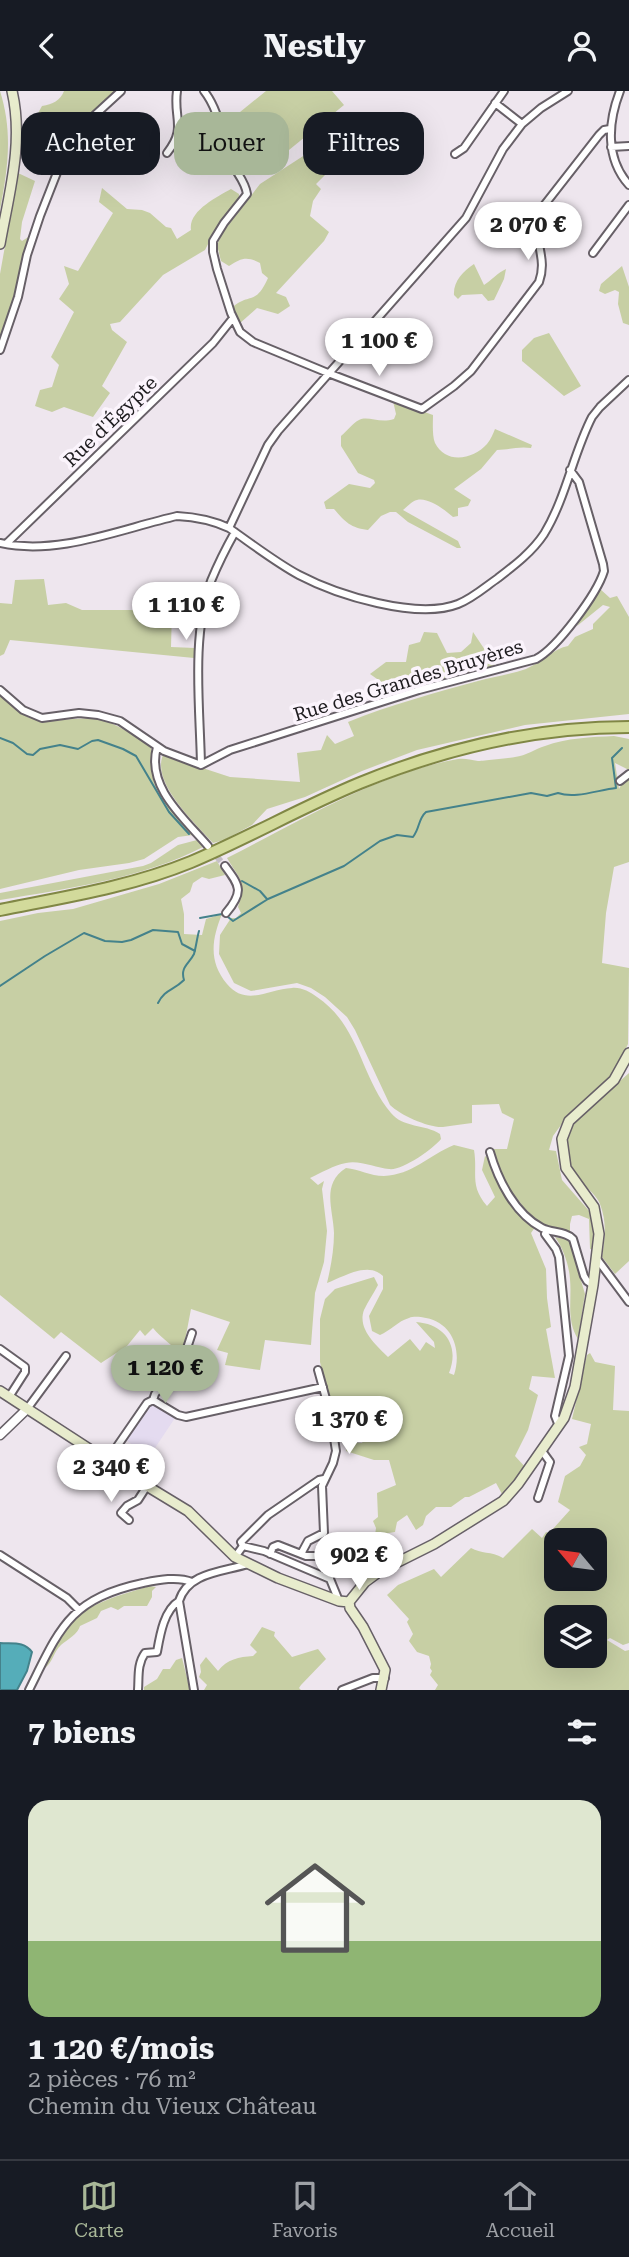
<!DOCTYPE html>
<html lang="fr">
<meta charset="utf-8">
<style>
body{margin:0;font-family:"Roboto Serif",serif;background:#242831;color:#f1f3f6;height:100vh;display:flex;flex-direction:column;font-size:26px;white-space:nowrap}
*{box-sizing:border-box;margin:0}
p{font-size:23px;color:#9ea1a6}
.icon{flex:none;width:38px;height:38px;fill:none;stroke:currentColor;stroke-width:2;stroke-linecap:round;stroke-linejoin:round}
.map{position:relative;height:1599px;overflow:hidden}
.panel{display:flex;flex-direction:column;background:#171b24;flex:1}
.panel>*{flex:none}
.hud{position:absolute;left:21px;top:21px;width:588px;height:63px;display:flex;gap:14px}
.needle{width:46px;rotate:299deg}
.tools{position:absolute;left:544px;top:1437px;display:grid;gap:14px}
.tools a{display:grid;place-items:center;width:63px;height:63px;border-radius:14px;background:#171b24;box-shadow:0 7px 28px #0002;font-size:35px}
.price{position:absolute;translate:-50% -60px;padding:0 16px;border-radius:24px;background:#fff;color:#222;font-size:23px;line-height:46px;filter:drop-shadow(0 2px 4px #0008)}
.price::after{content:'';position:absolute;left:50%;top:42px;width:21px;height:16px;margin-left:-10px;background:inherit;clip-path:polygon(0 0,100% 0,50% 100%)}
.price.current{background:#a8b798;color:#111}
ul{padding:0;list-style:none}
li{display:grid;align-content:center;gap:14px;height:371px;padding:0 28px}
li span{display:grid;place-items:center;height:217px;border-radius:21px;color:#555}
li>.icon{margin-inline-start:auto}
span .icon{width:126px;height:126px;fill:#fffc;stroke-width:1}
li b{font-size:30px}
h2{display:flex;justify-content:space-between;align-items:center;height:84px;padding:0 28px;font-size:30px}
.tag{padding:0 24px;border-radius:21px;background:#171b24;box-shadow:0 7px 28px #0002;font-size:24px;line-height:63px}
.tag.current{background:#a8b798;color:#111}
header{display:flex;justify-content:space-between;align-items:center;height:91px;padding:0 28px;background:#171b24;font-size:32px;font-weight:700}
.menu{display:flex;justify-content:space-around;align-items:center;height:98px;border-top:2px solid #363941;background:#171b24;font-size:19px;color:#9ea1a6}
.menu a{display:grid;justify-items:center;gap:4px}
.menu .current{color:#a8b798}
.map>svg:first-child{display:block}
</style>
<header><svg class="icon" aria-label="back" viewBox="0 0 24 24"><path d="M15 5l-7 7 7 7"/></svg>Nestly<svg class="icon" aria-label="person" viewBox="0 0 24 24"><circle cx="12" cy="8" r="4"/><path d="M4 21q1-7 8-7t8 7"/></svg></header>
<div class="map">
<svg width="629" height="1599" viewBox="0 0 629 1599">
<rect width="100%" height="100%" fill="#eee6ee"/>
<path fill="#e4dbf0" d="M154,1313L175,1327L149,1366L126,1349L150,1314Z"/>
<path fill="#c7cfa4" fill-rule="evenodd" d="M0,0C13,41 8,77 0,119Z
M64,0H117L64,48L34,39L31,35L42,15C53,13 60,10 64,0Z
M266,0H332L344,14L267,77L229,30Z
M351,34L366,44C351,60 341,51 326,72L329,80L316,93L321,98L313,110L310,125L329,141L324,150L276,202L286,206L290,215L278,223L257,217L239,233L232,217C249,201 255,216 268,187L262,182L260,172C247,165 241,167 229,175L221,170L217,154L223,141L260,93Z
M18,82L35,90L22,131L20,148L22,150L30,145L14,209L0,246V183Z
M102,97L127,118L142,119L150,122L166,136L171,137L177,148L191,139C188,120 217,106 231,98L239,103V109L211,147L205,159L163,184L120,231L110,233L112,239L127,251L102,295L110,302L93,326L64,316L52,321L35,315L40,299L52,296L59,274L51,266L74,221L59,208L69,193L64,175L78,180L113,122L99,111Z
M474,173L484,194C492,189 497,182 506,178L504,188L494,209L488,210L482,203L462,204L458,208L454,204C453,191 463,180 474,173Z
M622,175L629,196V234L623,232L618,213L619,201L615,199L605,203L599,200L601,193Z
M549,242L581,295L564,305L522,270V259L534,247Z
M393,310L433,324C433,332 432,345 435,352C446,374 474,368 487,353C491,348 493,343 495,338L532,354L531,357C518,355 509,359 497,359L481,378L454,398L471,409L468,415L458,417V425L453,426C445,419 428,406 417,409C412,410 407,416 403,419L458,450L461,457H457L408,431L396,421H390L381,425L368,439C351,437 345,431 334,418H326L324,411L349,393L370,397L375,392L374,389L358,382L341,355V345C347,340 353,332 359,329C368,324 379,333 394,328L396,323Z
M44,488L48,514L66,512L82,519H172L171,556L195,557L194,567L10,549L4,563L0,565V512L12,513L15,489Z
M599,497L610,507L617,505L629,526V623L525,634L417,659L362,680L305,706L267,718L252,734L224,749L213,752C196,733 151,692 163,664L230,686L300,691L297,662L321,659L327,644L335,653L354,645L348,631C390,614 434,602 478,590C493,586 511,583 526,578C540,572 555,557 568,555L575,546L593,538V533L610,516L603,514L577,535Z
M424,541L437,542L447,562L461,561L471,552L473,541L495,574L418,598L416,590L387,595L370,583L386,571H406L409,554L420,551Z
M0,604C8,611 16,619 26,625C44,636 75,624 97,628C117,632 135,645 151,656L154,691L160,705L193,744L178,746L144,768L129,772L79,779L0,798Z
M614,645L629,648V679L615,672L619,698L624,688L629,687V771L614,776L606,822L602,872L629,877L628,953L613,983L569,1023L553,1045L549,1059L556,1060L562,1089L590,1121L593,1129L596,1143L594,1159L590,1158L589,1128L579,1124L572,1125L570,1133V1142L544,1135L525,1118L503,1089L493,1058H507L514,1028L502,1022L499,1013L472,1014V1032C462,1033 452,1035 443,1036C429,1037 400,1024 390,1014L355,939L347,926L325,906L311,897L297,892L251,900L234,892L219,863L220,844L231,827H236L241,822L238,816C247,789 239,788 227,767C296,732 381,681 458,668C466,667 470,669 478,670C482,670 510,667 515,666C526,665 535,658 545,655C566,647 592,646 614,645Z
M197,749L203,756C144,787 66,798 0,809V802L143,775L151,772L178,754Z
M217,770L225,784L209,788L202,786L193,792L190,801L181,808L184,823V843L202,844L206,828L222,823C212,848 208,870 227,893C246,916 269,898 292,897C301,896 310,901 317,906C360,935 360,985 391,1022C403,1037 425,1033 440,1043L441,1048C433,1058 402,1080 389,1078C376,1077 360,1069 346,1072C334,1074 321,1082 310,1087L318,1094L324,1090L322,1098L327,1140L324,1171L315,1202L311,1254L265,1249L260,1279L225,1274L228,1262L217,1259L230,1231L191,1218L182,1265C173,1254 162,1248 153,1237L145,1245L140,1239L127,1255L101,1272L61,1241L54,1248L0,1204V830L38,822L73,818L159,793Z
M629,982V1170L615,1183L602,1166C605,1147 607,1131 600,1113C597,1105 588,1098 582,1092C564,1072 559,1045 579,1024C594,1009 613,997 629,982Z
M454,1054L474,1059C478,1083 469,1094 487,1115L495,1106L482,1079L485,1065L488,1067L508,1107L536,1135L531,1142L546,1178L547,1207L551,1236L546,1238L555,1287L532,1285L529,1298L538,1304L528,1339L515,1365L526,1377L502,1403L496,1392L469,1406H465L451,1416H436L426,1425L423,1434L416,1439L407,1424L397,1431L395,1441L375,1444L376,1437L373,1430L378,1426L377,1402L396,1394L389,1369H374L346,1360L347,1351L362,1352L369,1340L372,1328L354,1322L333,1326L320,1271V1228L325,1208L335,1198L374,1186L378,1194C374,1202 368,1210 364,1219C357,1238 376,1254 388,1266L410,1248L420,1260L426,1251L435,1257L434,1251L416,1231C445,1233 460,1255 449,1282L454,1284C462,1260 453,1232 426,1227C420,1226 414,1225 409,1227C398,1230 390,1240 380,1244L372,1240L369,1225L383,1198V1185C368,1170 343,1186 327,1192C331,1175 334,1159 334,1142C333,1117 321,1093 346,1077C359,1078 370,1085 384,1085C412,1084 429,1064 454,1054Z
M555,1146L569,1149L585,1203L578,1248C566,1229 572,1210 570,1188C569,1174 563,1157 555,1146Z
M590,1262L595,1271L615,1275L613,1319L629,1320V1552L623,1554L610,1547L607,1549L625,1560L629,1559V1599H435L438,1594L430,1584L432,1580L430,1577L431,1573L429,1565L417,1561L409,1550L413,1543L407,1531L409,1528L387,1504L398,1494L434,1478L441,1486L471,1457C481,1463 491,1460 503,1467L532,1438L542,1447L546,1441L551,1443L552,1439L570,1419L558,1411L565,1385L580,1375L586,1364L579,1356L587,1353L591,1333L572,1328L587,1264ZM595,1449V1488H556V1449ZM556,1526H595V1564H556Z
M150,1495L156,1496L152,1500V1506L147,1515H124L118,1519L111,1516L101,1520L97,1527L80,1535C78,1543 68,1548 61,1554C54,1560 53,1571 45,1577C50,1567 53,1555 59,1546C81,1513 114,1506 150,1495Z
M262,1536L275,1541L274,1545L292,1566L318,1558L326,1568L301,1594L299,1597L301,1599H204L207,1594L199,1586L201,1581L200,1574L206,1566L218,1580C227,1568 239,1566 253,1565L257,1561L250,1554Z
M182,1567L190,1599H144V1596L157,1588L163,1578H170L176,1569Z"/>
<path fill="#55adb9" stroke="#44828b" stroke-width="2" d="M0,1552C13,1553 24,1550 32,1561L27,1580L17,1599H0Z"/>
<g fill="none" stroke-linecap="round" stroke-linejoin="round">
<path stroke="#44828b" stroke-width="2" d="M0,647L13,652L27,663L33,664L40,658L60,654L78,658L92,650L98,649L123,658L136,665L169,721L189,743
M242,790L260,800L267,808
M228,826L233,830L268,808L344,775L380,750L397,744L413,746C420,737 418,728 426,721L531,702L547,705L558,702C575,708 598,699 616,697L612,667L622,657
M200,827L222,823
M0,895L45,865L84,842L105,850L122,851L131,849L153,839L178,841L182,853L195,860
M158,912C165,898 173,900 184,889C180,876 189,873 194,863C196,856 197,847 199,840"/>
<path stroke="#c4bec5" stroke-width="6" stroke-dasharray="6 3" stroke-linecap="butt" d="M211,759L225,775"/>
<g stroke="#676067" stroke-width="10">
<path id="minor" d="M204,0C219,19 222,45 230,68C235,81 245,89 247,103L224,132L213,150V161L217,178L231,222L240,241L253,251L328,282L422,318L454,295L471,280L539,191C549,163 529,149 542,117L599,44L604,39L610,38
M620,0C608,31 605,67 629,94
M495,12L522,33
M611,56L629,55
M167,62C187,37 173,27 177,0
M455,63L464,57L504,0
M593,162L629,114
M0,259L18,206L27,164L40,125L71,46L121,0
M229,437L268,354L278,340L466,127L503,58L522,33L541,17L568,0
M0,452C58,465 120,438 177,425C196,426 212,429 229,437C252,453 275,471 299,484C337,504 417,529 458,513C473,507 485,496 498,487C515,474 532,461 544,443C566,407 573,363 592,326L600,316L629,289
M6,453L213,252L233,227
M0,599L23,619L42,627L79,622L98,624L120,630L164,660L201,674
M157,656C146,696 184,727 208,755
M201,674L230,659L419,599L536,568C557,557 597,503 604,480L603,473L579,391L570,379
M201,674C200,617 191,544 211,490C218,473 226,457 235,441
M620,690L629,683
M225,775C240,795 244,801 226,822
M490,1061C498,1089 515,1123 542,1137C552,1142 565,1140 573,1148L584,1185L587,1190L593,1194
M545,1143L556,1158L559,1166L569,1265L555,1325L559,1335
M597,1168L629,1211
M0,1258L25,1276V1281L9,1306
M153,1309L178,1324L186,1326L323,1296
M27,1318L66,1265
M107,1370L147,1312L153,1309L155,1303L184,1266L192,1242
M538,1407L550,1371L542,1360
M129,1429L121,1422L127,1415L138,1409L147,1395
M325,1449L330,1488L339,1510
M243,1455L264,1460L330,1488
M270,1463L273,1456L278,1454L306,1465H328
M301,1463L308,1450L324,1442L322,1395L333,1372L336,1360L330,1322L318,1279
M0,1464L67,1507L79,1519
M235,1466L243,1455L241,1451L268,1424L319,1389L324,1388
M179,1510L194,1599
M29,1599C60,1537 69,1508 143,1492C158,1489 177,1485 192,1491
M138,1599C139,1586 137,1573 145,1562L157,1561C160,1544 164,1519 179,1510C188,1481 223,1481 248,1473
M342,1599L373,1587H385"/>
</g>
<g stroke="#676067" stroke-width="11">
<path id="tertiary" d="M0,1344L27,1318"/>
</g>
<g stroke="#676067" stroke-width="12">
<path id="secondary" d="M0,153C9,102 24,52 12,0
M0,1300L137,1389L188,1420L235,1466L278,1487L339,1510L349,1511L350,1517L363,1536L385,1579L381,1599
M349,1511L365,1491L380,1480L434,1453L503,1410L518,1393L564,1327L575,1296L593,1194L599,1143L594,1116L566,1077L562,1048L569,1030L614,989L629,962"/>
</g>
<g stroke="#808745" stroke-width="14">
<path id="primary" d="M0,819C65,806 130,796 191,771C248,747 302,716 360,692C446,657 536,636 629,636"/>
</g>
<use href="#minor" stroke="#fff" stroke-width="6"/>
<use href="#tertiary" stroke="#fff" stroke-width="8"/>
<use href="#secondary" stroke="#e8eccd" stroke-width="9"/>
<use href="#primary" stroke="#d2da9b" stroke-width="10"/>
</g>
<g text-anchor="middle" stroke-width="7" stroke-linejoin="round" paint-order="stroke">
<g font-size="19" fill="#1e1c1f" stroke="#fbf4fc">
<text transform="translate(110 330) rotate(-44)" y="7">Rue d'Égypte</text>
<text transform="translate(408 589) rotate(-17)" y="7">Rue des Grandes Bruyères</text>
</g>
</g>
</svg>
<div class="tools">
<a><svg class="needle" viewBox="-14 -14 28 28"><path d="M0-13l5 13h-10z" fill="#e53935"/><path d="M0 13l5-13h-10z" fill="#9ea1a6"/></svg></a>
<a><svg class="icon" aria-label="layers" viewBox="0 0 24 24"><path d="M12 4l9 5-9 5-9-5zM3 14l9 5 9-5"/></svg></a>
</div>
<b class="price" style="left:528px;top:171px">2 070 €</b>
<b class="price" style="left:379px;top:287px">1 100 €</b>
<b class="price" style="left:186px;top:551px">1 110 €</b>
<b class="price current" style="left:165px;top:1314px">1 120 €</b>
<b class="price" style="left:349px;top:1365px">1 370 €</b>
<b class="price" style="left:111px;top:1413px">2 340 €</b>
<b class="price" style="left:359px;top:1501px">902 €</b>
<div class="hud">
<a class="tag">Acheter</a>
<a class="tag current">Louer</a>
<a class="tag">Filtres</a>
</div>
</div>
<section class="panel">
<h2>7 biens<svg class="icon" aria-label="filters" viewBox="0 0 24 24"><path d="M4 7h16M4 17h16"/><circle cx="9" cy="7" r="2"/><circle cx="15" cy="17" r="2"/></svg></h2>
<ul>
<li><span style="background:linear-gradient(#dfe7d0 65%,#8fb573 0)"><svg class="icon" aria-label="home" viewBox="0 0 24 24"><path d="M3 11l9-7 9 7M6 9v11h12V9"/></svg></span><div><b>1 120 €/mois</b><p>2 pièces · 76 m²</p><p>Chemin du Vieux Château</p></div></li>
</ul>
</section>
<nav class="menu">
<a class="current"><svg class="icon" aria-label="map" viewBox="0 0 24 24"><path d="M3 6l6-2 6 2 6-2v14l-6 2-6-2-6 2zM9 4v14M15 6v14"/></svg>Carte</a>
<a><svg class="icon" aria-label="saved" viewBox="0 0 24 24"><path d="M7 4h10v16l-5-4-5 4z"/></svg>Favoris</a>
<a><svg class="icon" aria-label="home" viewBox="0 0 24 24"><path d="M3 11l9-7 9 7M6 9v11h12V9"/></svg>Accueil</a>
</nav>
